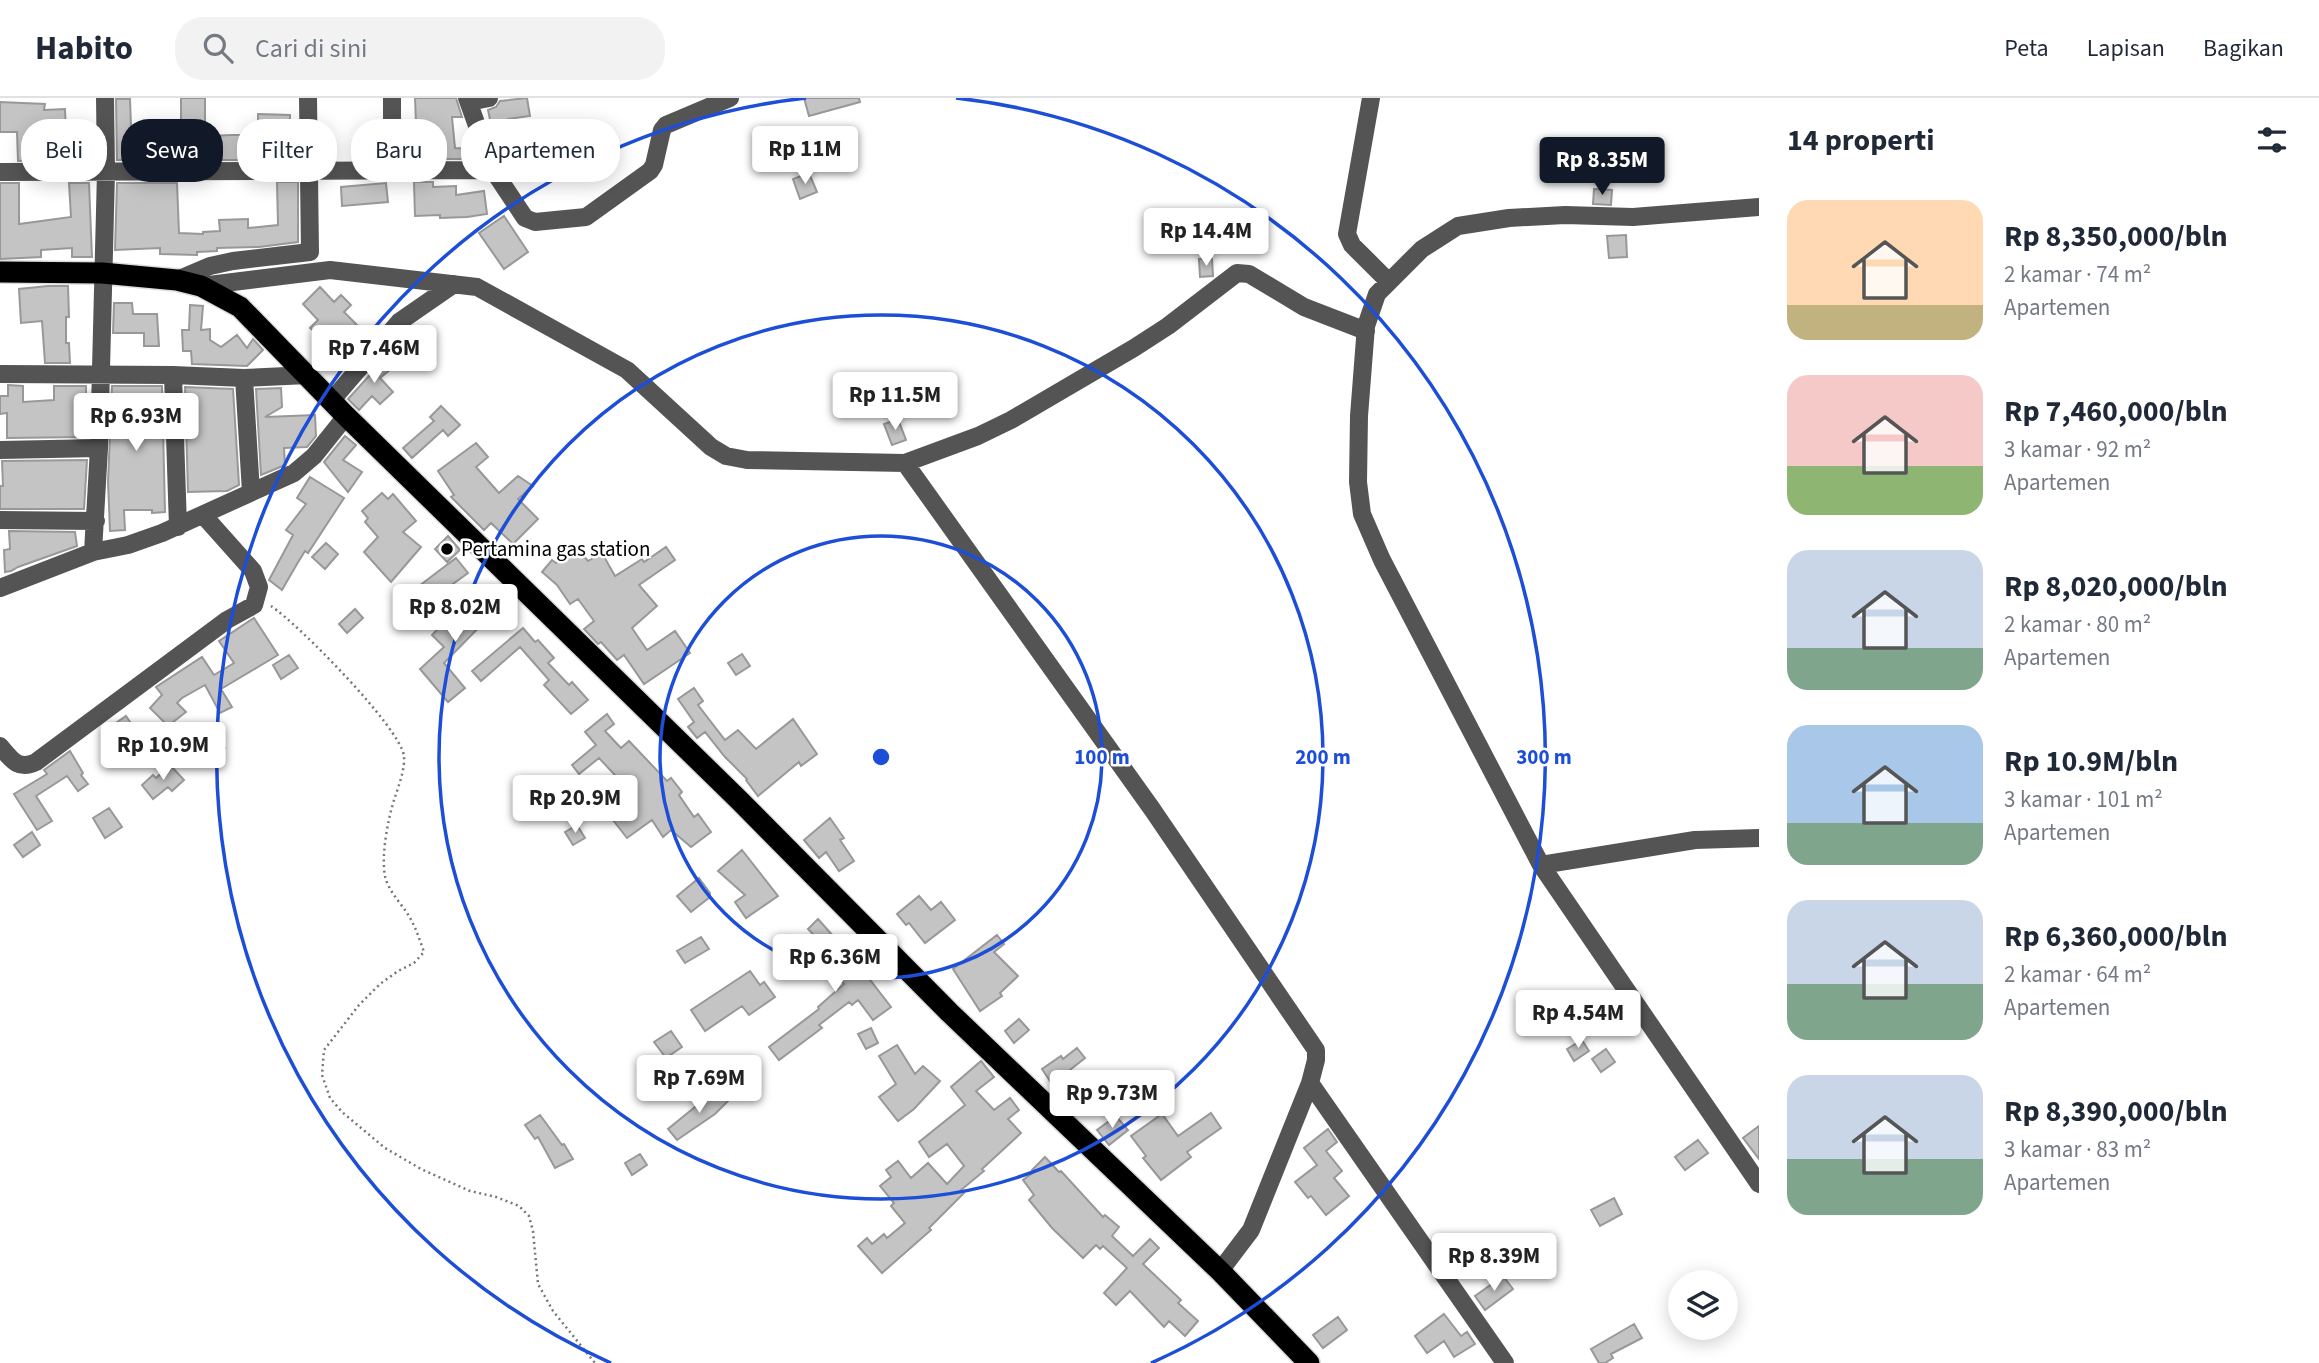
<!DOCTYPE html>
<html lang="id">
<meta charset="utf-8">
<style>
body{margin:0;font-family:"Source Sans 3",sans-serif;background:#f2f2f3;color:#1f2937;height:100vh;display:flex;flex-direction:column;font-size:26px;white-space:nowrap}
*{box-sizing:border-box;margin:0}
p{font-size:23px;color:#747a83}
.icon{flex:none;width:38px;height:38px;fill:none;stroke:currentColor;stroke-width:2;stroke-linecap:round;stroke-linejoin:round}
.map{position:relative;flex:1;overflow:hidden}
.drawer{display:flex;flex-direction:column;background:#fff;width:560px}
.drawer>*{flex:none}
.guide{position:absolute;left:21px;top:21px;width:665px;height:63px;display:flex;gap:14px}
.buttons{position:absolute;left:1668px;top:1172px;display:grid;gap:14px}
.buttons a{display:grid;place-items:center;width:70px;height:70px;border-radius:50%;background:#fff;box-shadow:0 4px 18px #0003;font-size:35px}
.price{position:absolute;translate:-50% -60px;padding:0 16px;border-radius:7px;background:#fff;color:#222;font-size:23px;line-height:46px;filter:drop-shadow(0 2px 4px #0008)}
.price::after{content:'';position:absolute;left:50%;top:42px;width:21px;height:16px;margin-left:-10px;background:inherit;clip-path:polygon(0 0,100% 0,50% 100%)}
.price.on{background:#111827;color:#fff}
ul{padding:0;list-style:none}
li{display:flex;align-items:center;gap:21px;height:175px;padding:0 28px}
li span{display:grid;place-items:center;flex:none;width:196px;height:140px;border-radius:21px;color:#555}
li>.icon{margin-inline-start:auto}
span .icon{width:84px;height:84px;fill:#fffc;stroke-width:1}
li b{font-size:30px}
h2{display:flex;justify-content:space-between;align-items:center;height:84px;padding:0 28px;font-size:30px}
.chip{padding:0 24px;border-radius:28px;background:#fff;box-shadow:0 4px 18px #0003;font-size:24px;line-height:63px}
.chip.on{background:#111827;color:#fff}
header{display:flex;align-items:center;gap:42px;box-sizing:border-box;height:98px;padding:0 35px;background:#fff;border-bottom:2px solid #e0e1e3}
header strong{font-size:33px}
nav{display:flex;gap:38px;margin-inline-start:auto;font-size:24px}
.search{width:490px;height:63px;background:#f2f2f3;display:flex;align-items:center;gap:18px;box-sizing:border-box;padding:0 24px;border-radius:28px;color:#747a83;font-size:26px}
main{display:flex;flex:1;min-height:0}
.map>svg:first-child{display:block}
</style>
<header>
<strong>Habito</strong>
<div class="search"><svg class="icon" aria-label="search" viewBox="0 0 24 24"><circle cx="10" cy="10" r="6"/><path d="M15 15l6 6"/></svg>Cari di sini</div>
<nav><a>Peta</a><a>Lapisan</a><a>Bagikan</a></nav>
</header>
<main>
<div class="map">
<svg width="1759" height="1265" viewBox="0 0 1759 1265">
<rect width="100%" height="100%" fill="#fff"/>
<path fill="#c4c4c4" stroke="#989898" stroke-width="2" d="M181,0H205V32H181Z
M415,0H456L462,19H452L455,50L473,51L477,61H437L436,53L403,52V26H416Z
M527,0L530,18L508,21L511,38L494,41L488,12L496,9L500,3Z
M804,0H859L860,4L809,18Z
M116,1H130L132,55H161V62H117Z
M0,4L45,6L44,12L65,11L66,36L43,37V62L18,63L17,34H0Z
M258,16L290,17V35L258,34Z
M70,36H94V62H70Z
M233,37H251V62H207L206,38Z
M534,51L537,66L514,70L512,55Z
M809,75L817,94L800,101L793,81Z
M277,84H298V144L259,149L217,150V153L197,154V157L160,156V150L115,152L117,85H177L179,135L203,136V134L220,133L219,122L248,121V130L278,127Z
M414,84H433V89L456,88V97L484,93L487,116L467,119L440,120V117L415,118Z
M0,85H19V126L71,119L69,85H89L92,159H72V150L41,152V159L0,161Z
M386,85L388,104L342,108L341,89Z
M1594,91L1612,92L1611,107L1593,106Z
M504,118L528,154L504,171L479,135Z
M1626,137L1627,159L1609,160L1607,138Z
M1199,161H1212L1213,178L1200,179Z
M48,188H68L69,219H66V245H69L70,265H45L42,223L21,225L19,191Z
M320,189L334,204L341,197L351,207L344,214L360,230L343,246L328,231L321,239L310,230L318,222L303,206Z
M114,205H132L133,216H157L159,248H144V235H113Z
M190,207L203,208L201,232L210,231V242L221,249L237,237L247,250L253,241L263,252L247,268L192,266L191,253H183L182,232H189Z
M388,255L397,266L380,280L393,294L380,306L372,298L359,312L348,301L380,266L379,265Z
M8,287L23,288V304L54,302V288H86V297H89V314H85L86,339L7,340V315L0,316V298H8Z
M112,288H162L165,414L152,415V412H124L125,432L110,433L108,384Z
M185,289L233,291L239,387L227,393L188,394Z
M281,290L282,309L265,319L315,317L316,338L307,349L284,350L285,367L261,377L256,291Z
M441,308L460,327L448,338L443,332L412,360L403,350L434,323L430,319Z
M898,321L906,342L892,347L884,326Z
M345,338L356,347L343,362L362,374L348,394L324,364Z
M476,345L488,359L476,369L499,395L518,378L533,388L518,401L538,421L513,446L491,425L484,432L451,399L454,397L438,373Z
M87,362L84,411H0V388H3L2,363Z
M310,379L344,400L308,455L305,453L297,466L282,492L269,482L293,437L286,432L306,406L297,400Z
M382,395L388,401L393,396L416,423L403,434L421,449L391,484L364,454L378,439L365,424L368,420L362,413Z
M9,433L75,434L77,448L18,469L11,473L5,474L4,452L10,451Z
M448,438L460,452L447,464L435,451Z
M326,445L338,456L325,471L312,459Z
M576,449L588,463L602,455L615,478L642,461L644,464L666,449L675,462L639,487L657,508L632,530L647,552L675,533L690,555L644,586L624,557L617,562L601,544L598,546L584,531L594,523L578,501L570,506L557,487L542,474L552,462L556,465Z
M456,460L468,475L428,504L415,491Z
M473,495L494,514L444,565L465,590L448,604L420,571L444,549L432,537Z
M355,511L363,520L347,535L339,526Z
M254,520L278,557L221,591L232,609L220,615L205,587L182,600L177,605L186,614L168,628L150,610L162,597L156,589L202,559L214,577L234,565L219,543Z
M523,530L535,544L538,542L554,560L548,565L569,587L572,584L588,602L571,616L544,587L549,582L520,549L481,583L472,573Z
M742,556L750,568L736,577L728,565Z
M289,557L298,570L281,581L273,567Z
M694,590L703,603L698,607L725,642L738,632L756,651L793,621L817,656L801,668L799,664L758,698L746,682L747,681L725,659L705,634L697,640L688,629L694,624L678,601Z
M607,616L614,626L605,633L621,650L629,643L667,683L671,680L682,694L679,697L694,719L698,716L711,734L691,749L671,732L663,739L652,722L627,740L602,708L626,689L599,660L579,676L572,667L596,647L585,634Z
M126,618L137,634L120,645L110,629Z
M211,636L225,650L216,659L202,645Z
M70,653L83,675L81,677L88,686L78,693L67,678L36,698L52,723L37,732L14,696L47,676L44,672Z
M170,667L184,682L172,693L168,689L153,701L142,687L153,677L156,680Z
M109,710L122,729L105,740L93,720Z
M830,720L844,740L840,742L854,763L839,773L826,754L819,760L804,742Z
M577,727L585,740L573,747L565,734Z
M32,734L40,747L23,759L14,747Z
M742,752L778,798L746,820L735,804L745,797L718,773Z
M699,780L710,795V799L691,814L677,798Z
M919,798L931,812L941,804L955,822L925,845L909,825L906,827L897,816Z
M818,821L857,865L891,909L873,922L858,902L852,907L849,904L819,927L822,930L779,962L769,949L819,911L818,909L844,886L824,865L833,857L808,831Z
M997,837L1004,846L994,854L1018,878L1000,895L1002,898L980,913L953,871Z
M701,839L709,851L685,865L677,853Z
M750,873L760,887L764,884L775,899L749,917L742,908L705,933L691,912Z
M1019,921L1029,932L1014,945L1005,933Z
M871,930L878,945L866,951L858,936Z
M671,933L682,949L666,960L654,944Z
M1582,942L1589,953L1574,963L1567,951Z
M897,947L915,976L923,968L940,983L914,1011L898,1023L879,999L896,986L879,958Z
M1077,950L1085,960L1052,986L1042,971L1061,958L1063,961Z
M1606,951L1615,964L1601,974L1592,961Z
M981,963L994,979L976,993L994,1012L1010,1000L1019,1012L1008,1021L1021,1035L982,1071L984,1073L961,1092L964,1095L929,1130L931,1132L882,1175L858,1148L867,1140L872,1146L884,1136L887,1140L905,1125L891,1108L894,1105L880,1088L891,1079L886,1072L898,1063L911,1080L928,1065L947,1086L964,1068L947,1046L929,1059L919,1044L965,1007L951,989Z
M717,991L728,1003L715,1016L677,1042L668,1031Z
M1211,1015L1221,1030L1187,1054L1191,1059L1161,1082L1143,1060L1146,1058L1131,1038L1162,1016L1178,1038Z
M540,1017L562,1047L564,1046L573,1061L555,1070L538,1039L535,1041L525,1027Z
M1116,1018L1128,1032L1109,1047L1097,1032Z
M1759,1028V1061L1743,1040Z
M1328,1031L1337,1044L1326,1053L1342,1073L1334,1080L1349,1098L1326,1117L1311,1098L1308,1100L1295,1084L1317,1067L1304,1050Z
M1698,1042L1708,1055L1685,1072L1675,1059Z
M640,1056L647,1067L632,1077L625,1065Z
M1045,1059L1059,1074L1061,1073L1103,1119L1105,1117L1119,1129L1112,1138L1133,1158L1150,1141L1159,1150L1143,1166L1181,1202L1178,1205L1198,1223L1185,1238L1169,1223L1164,1229L1130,1193L1116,1207L1104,1195L1127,1170L1103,1148L1100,1151L1096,1147L1083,1160L1052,1130L1029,1102L1034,1097L1023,1082L1034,1074L1032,1072Z
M1614,1100L1622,1116L1600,1128L1591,1112Z
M1503,1178L1513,1191L1485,1212L1475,1198Z
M1444,1216L1461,1238L1467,1234L1475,1246L1454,1259L1444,1243L1427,1255L1415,1238Z
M1338,1219L1347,1232L1323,1250L1313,1237Z
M1634,1226L1642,1240L1611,1256L1613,1260L1605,1265H1599L1591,1251Z"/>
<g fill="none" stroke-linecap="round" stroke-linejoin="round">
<g stroke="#dbdbdb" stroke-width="24">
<path id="highway" d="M0,174L102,175L177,182L201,188L240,209L346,318L739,702L949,914L1220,1173L1309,1265"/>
</g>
<path stroke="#767676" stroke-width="2.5" stroke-dasharray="2 3.5" stroke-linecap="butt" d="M271,508C297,525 400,629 404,658C405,671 399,687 395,699C388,720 381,757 385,778C388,792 399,803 407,815C415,827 419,840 424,854L414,865L398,873L380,886L359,907L324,952L322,977L330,1000L342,1014L385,1050L421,1071L470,1093L496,1099L519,1108L529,1118L533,1133L538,1186L553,1213L595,1265"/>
<path stroke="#545454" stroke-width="18" d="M467,0L493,72L525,120L535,124L586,119L650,73L654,67L662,32L666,27L730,0
M1371,0L1347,136L1352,147L1389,184
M469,4L489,0
M392,72V0
M0,74L493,72
M177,182L210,168L233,163L310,154L308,0
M201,188L330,172L477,189L627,272L711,349L726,358L747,362L905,365L978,338L1011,322L1134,250L1168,228L1237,175L1249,176L1304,209L1366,233
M0,276L173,277L244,280L308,277
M173,277L178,429
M244,280L251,394
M332,302L399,224L454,186
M0,352L99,350
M905,365L1152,711L1316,952V962L1310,985L1251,1132L1220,1173
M0,422L96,423
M93,454L99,350L106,74L105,0
M0,490L93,454L128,447L162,435L294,375L314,358L346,318
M0,648C11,661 18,673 36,664L227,522L254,507L259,489L253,473L204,418
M1759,740L1695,742L1541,767L1759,1086
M1541,767L1382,462L1362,416L1358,384L1359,318L1366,228L1377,196L1422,151L1458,128L1509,120L1565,117L1633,119L1759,109
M1310,985L1505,1265"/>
<use href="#highway" stroke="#000" stroke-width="21"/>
</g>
<g fill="none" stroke="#1d4ed8" stroke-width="3.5">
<circle cx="881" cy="659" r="221"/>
<circle cx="881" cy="659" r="442"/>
<path d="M611 1265A663 663 0 0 1 806 0M956 0A663 663 0 0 1 1151 1265"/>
</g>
<circle fill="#000" stroke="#fff" stroke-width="2.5" cx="447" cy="451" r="7"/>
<g text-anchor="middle" stroke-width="5" stroke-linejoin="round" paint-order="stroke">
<g font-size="21" fill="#000" stroke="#fff" text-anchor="start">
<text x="461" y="458">Pertamina gas station</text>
</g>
</g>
<circle cx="881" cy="659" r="10" fill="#1d4ed8" stroke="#fff" stroke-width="3.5"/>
<g font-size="21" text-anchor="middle" font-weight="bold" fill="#1d4ed8" stroke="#fff" stroke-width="5" stroke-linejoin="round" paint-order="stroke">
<text x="1102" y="666">100 m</text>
<text x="1323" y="666">200 m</text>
<text x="1544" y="666">300 m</text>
</g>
</svg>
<div class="buttons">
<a><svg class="icon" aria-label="layers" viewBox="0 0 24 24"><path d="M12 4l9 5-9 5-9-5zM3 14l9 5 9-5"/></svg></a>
</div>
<b class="price" style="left:805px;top:88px">Rp 11M</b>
<b class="price on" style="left:1602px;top:99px">Rp 8.35M</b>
<b class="price" style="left:1206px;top:170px">Rp 14.4M</b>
<b class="price" style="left:374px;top:287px">Rp 7.46M</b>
<b class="price" style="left:895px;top:334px">Rp 11.5M</b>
<b class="price" style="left:136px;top:355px">Rp 6.93M</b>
<b class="price" style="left:455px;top:546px">Rp 8.02M</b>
<b class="price" style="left:163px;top:684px">Rp 10.9M</b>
<b class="price" style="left:575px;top:737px">Rp 20.9M</b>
<b class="price" style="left:835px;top:896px">Rp 6.36M</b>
<b class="price" style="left:1578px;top:952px">Rp 4.54M</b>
<b class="price" style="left:699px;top:1017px">Rp 7.69M</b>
<b class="price" style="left:1112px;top:1032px">Rp 9.73M</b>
<b class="price" style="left:1494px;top:1195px">Rp 8.39M</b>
<div class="guide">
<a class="chip">Beli</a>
<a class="chip on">Sewa</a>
<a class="chip">Filter</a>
<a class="chip">Baru</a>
<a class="chip">Apartemen</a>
</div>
</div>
<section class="drawer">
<h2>14 properti<svg class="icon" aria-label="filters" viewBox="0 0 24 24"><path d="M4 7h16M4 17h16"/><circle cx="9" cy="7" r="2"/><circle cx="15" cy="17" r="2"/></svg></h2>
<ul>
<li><span style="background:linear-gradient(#ffd9b3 75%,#c2b280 0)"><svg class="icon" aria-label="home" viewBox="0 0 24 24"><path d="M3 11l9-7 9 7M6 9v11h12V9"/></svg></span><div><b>Rp 8,350,000/bln</b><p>2 kamar · 74 m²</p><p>Apartemen</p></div></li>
<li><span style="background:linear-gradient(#f6c9c9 65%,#8fb573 0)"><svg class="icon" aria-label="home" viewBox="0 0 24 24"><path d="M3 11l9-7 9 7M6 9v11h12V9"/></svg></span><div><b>Rp 7,460,000/bln</b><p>3 kamar · 92 m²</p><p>Apartemen</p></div></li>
<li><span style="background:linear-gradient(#c9d6e8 70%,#7fa58c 0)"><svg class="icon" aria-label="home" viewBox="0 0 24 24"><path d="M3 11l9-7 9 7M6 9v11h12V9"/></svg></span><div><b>Rp 8,020,000/bln</b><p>2 kamar · 80 m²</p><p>Apartemen</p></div></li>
<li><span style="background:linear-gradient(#a9c7e8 70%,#7fa58c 0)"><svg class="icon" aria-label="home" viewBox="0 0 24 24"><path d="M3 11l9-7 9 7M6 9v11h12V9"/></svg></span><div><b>Rp 10.9M/bln</b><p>3 kamar · 101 m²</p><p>Apartemen</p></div></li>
<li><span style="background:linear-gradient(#c9d6e8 60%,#7fa58c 0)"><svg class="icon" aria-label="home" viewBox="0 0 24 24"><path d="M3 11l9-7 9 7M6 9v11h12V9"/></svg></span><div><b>Rp 6,360,000/bln</b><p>2 kamar · 64 m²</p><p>Apartemen</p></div></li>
<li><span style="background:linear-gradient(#c9d6e8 60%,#7fa58c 0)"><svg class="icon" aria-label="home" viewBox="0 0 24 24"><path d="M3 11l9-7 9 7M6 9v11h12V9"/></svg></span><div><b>Rp 8,390,000/bln</b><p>3 kamar · 83 m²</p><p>Apartemen</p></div></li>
</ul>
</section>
</main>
